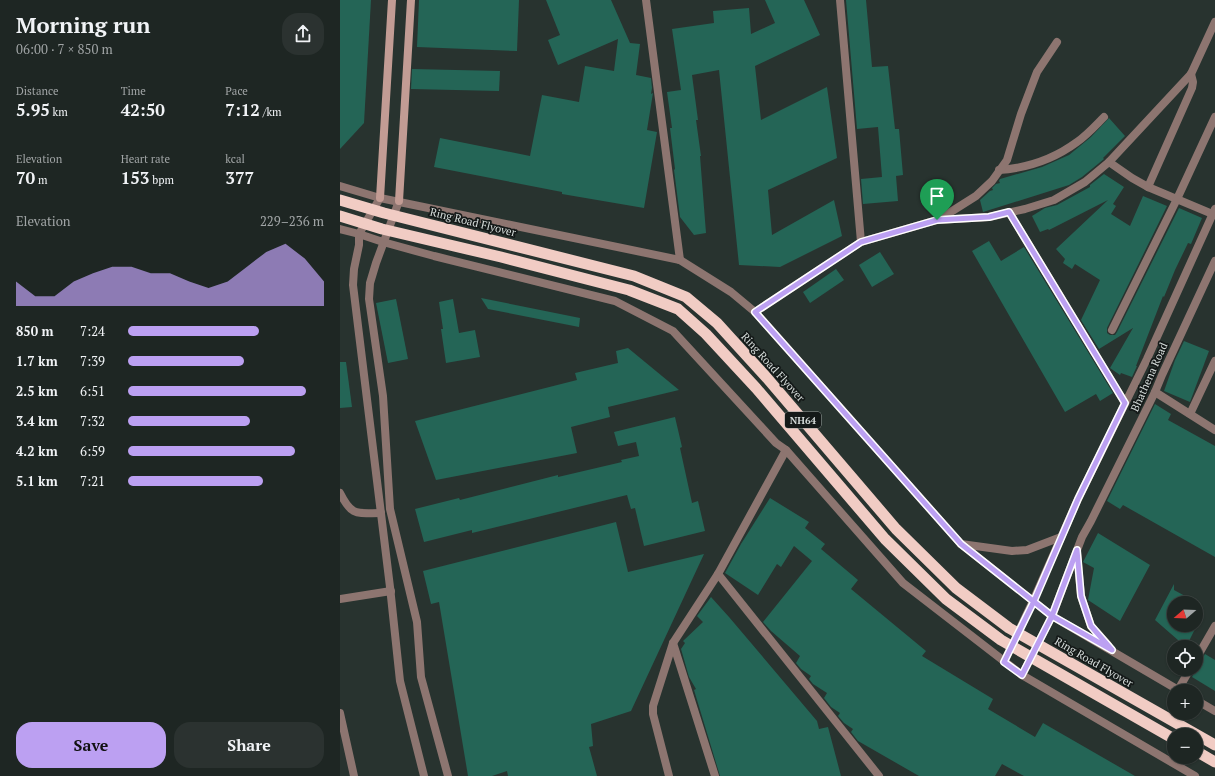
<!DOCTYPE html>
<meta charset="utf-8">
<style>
:root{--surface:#1e2623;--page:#2b3230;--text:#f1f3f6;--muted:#a1a5a6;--line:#3c4341;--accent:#bca0f2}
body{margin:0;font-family:"PT Serif",serif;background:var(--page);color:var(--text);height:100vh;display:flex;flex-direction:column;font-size:15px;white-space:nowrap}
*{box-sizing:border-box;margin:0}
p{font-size:13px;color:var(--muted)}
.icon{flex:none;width:22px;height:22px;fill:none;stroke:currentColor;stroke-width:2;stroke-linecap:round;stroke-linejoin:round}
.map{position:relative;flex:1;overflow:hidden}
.side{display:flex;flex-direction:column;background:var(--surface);width:340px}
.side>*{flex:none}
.needle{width:26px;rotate:251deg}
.buttons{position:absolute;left:827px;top:596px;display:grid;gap:8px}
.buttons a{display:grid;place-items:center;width:36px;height:36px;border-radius:50%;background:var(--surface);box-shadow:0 1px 3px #0004,0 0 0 1px var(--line);font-size:20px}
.pin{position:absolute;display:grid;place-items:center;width:34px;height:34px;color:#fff;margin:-41px -17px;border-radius:50% 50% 50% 0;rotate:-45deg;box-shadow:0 0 4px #0007}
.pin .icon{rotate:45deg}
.round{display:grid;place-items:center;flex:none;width:42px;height:42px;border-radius:16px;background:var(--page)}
.summary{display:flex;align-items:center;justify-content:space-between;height:68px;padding:0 16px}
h1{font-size:22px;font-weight:700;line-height:30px}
.figures{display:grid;grid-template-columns:repeat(3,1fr);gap:6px;height:68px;padding:4px 16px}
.figures div{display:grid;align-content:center}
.figures b{font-size:17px;font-weight:700}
.figures small{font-size:11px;font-weight:400}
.figures p{font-size:11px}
.chart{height:112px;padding:8px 16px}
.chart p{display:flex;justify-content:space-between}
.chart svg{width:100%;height:72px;margin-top:4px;fill:var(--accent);opacity:.7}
.primary-button{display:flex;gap:8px;margin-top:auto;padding:8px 16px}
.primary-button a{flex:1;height:46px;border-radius:16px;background:var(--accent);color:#111;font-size:16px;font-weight:700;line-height:46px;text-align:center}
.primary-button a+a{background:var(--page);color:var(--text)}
ul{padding:0 16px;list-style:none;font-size:13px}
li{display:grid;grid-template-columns:64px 48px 1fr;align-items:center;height:30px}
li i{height:10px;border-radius:5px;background:var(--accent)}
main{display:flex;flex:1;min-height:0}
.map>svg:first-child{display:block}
.building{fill:#246556}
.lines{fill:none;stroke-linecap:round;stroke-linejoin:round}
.minor{stroke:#8d7570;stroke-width:8}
.tertiary{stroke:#8d7570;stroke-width:8}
.secondary{stroke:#c29c94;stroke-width:8}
.trunk{stroke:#f1ccc4;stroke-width:11}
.trunk-bridge{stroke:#f1ccc4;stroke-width:11}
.route-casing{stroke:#fff;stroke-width:8}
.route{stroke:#bca0f2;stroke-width:5}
.labels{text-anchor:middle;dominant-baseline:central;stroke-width:3.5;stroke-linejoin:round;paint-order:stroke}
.shield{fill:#141918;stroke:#9aa19f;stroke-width:1}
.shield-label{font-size:10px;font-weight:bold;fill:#d4dbd9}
.street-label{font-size:11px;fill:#d4dbd9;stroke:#141918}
</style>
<main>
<section class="side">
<div class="summary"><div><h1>Morning run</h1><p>06:00 · 7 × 850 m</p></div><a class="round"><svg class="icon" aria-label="share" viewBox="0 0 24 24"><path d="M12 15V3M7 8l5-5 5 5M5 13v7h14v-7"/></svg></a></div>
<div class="figures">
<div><p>Distance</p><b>5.95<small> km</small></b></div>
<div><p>Time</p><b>42:50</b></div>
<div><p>Pace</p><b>7:12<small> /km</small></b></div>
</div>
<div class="figures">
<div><p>Elevation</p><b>70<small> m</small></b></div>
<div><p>Heart rate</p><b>153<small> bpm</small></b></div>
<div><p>kcal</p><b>377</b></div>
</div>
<div class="chart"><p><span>Elevation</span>229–236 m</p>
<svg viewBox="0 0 160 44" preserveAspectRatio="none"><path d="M0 44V29L10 38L20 38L30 29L40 24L50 20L60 20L70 24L80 24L90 29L100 33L110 29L120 20L130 11L140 6L150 15L160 29V44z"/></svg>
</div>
<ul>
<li><b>850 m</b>7:24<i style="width:67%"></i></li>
<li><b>1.7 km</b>7:39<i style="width:59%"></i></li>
<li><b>2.5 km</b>6:51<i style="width:91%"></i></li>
<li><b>3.4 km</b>7:32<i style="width:62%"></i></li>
<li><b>4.2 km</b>6:59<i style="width:85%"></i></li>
<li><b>5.1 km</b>7:21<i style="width:69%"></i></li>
</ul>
<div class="primary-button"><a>Save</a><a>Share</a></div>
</section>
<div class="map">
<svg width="875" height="776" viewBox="0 0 875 776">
<rect width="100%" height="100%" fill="#28332f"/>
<g class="building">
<polygon points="0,0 31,0 24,123 0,149"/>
<polygon points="79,0 179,0 177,51 77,47"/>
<polygon points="206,0 271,0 290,43 300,44 296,75 311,78 312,88 311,94 313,93 307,130 317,132 304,208 222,194 222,192 94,167 100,138 190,156 202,95 239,102 245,66 274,71 278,39 218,65 208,40 220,35"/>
<polygon points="425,0 464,0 480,35 415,66 421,120 487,87 497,158 428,190 432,235 494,200 502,236 440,267 399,265 379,70 352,75 358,120 356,120 361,156 360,156 366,233 354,235 340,217 334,170 335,169 330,128 332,128 327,92 341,90 332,29 374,23 373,11 409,8 411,34 435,23"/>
<polygon points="506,0 526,0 532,67 548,66 555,129 559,129 563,175 556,176 558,201 523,204 521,179 542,177 538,127 517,129"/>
<polygon points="72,69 160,71 159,91 71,89"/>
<polygon points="769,118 785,136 763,158 764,159 742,177 729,185 643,212 640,200 650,191 653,190 652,188 656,184 660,183 659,181 660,179 702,167 729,155 751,137"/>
<polygon points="764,174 784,187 773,204 776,206 771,214 790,226 803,196 827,206 767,328 767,333 770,335 775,335 777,332 839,208 862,218 851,244 848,243 835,270 824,297 823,296 796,366 797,366 792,377 781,373 780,375 770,368 793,328 759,349 741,320 760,280 735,264 732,269 723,263 725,259 716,249 768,200 709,230 708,229 700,232 692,216 705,208 717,205 750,187 750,185"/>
<polygon points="649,241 661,261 684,247 773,393 760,401 756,394 725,412 632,251"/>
<polygon points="540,252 554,274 532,287 519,265"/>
<polygon points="496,269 504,280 470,303 463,292"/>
<polygon points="141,298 240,318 239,327 148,309"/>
<polygon points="56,299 68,359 48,363 36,303"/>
<polygon points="113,299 119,333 135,330 140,357 106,363 101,329 103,329 99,302"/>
<polygon points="844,341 869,351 850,402 824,391 835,360"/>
<polygon points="288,348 339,390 268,407 270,417 231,427 237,453 96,480 75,421 237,380 235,373 278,363 276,351"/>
<polygon points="0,362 6,362 12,407 0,408"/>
<polygon points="815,404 831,414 828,420 875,446 875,557 783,505 780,509 767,501"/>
<polygon points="335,417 342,447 340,448 352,503 358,501 365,531 304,546 295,508 291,509 287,495 132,533 132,530 84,542 75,509 119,498 120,500 218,475 218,477 282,462 281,460 299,456 296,442 278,446 274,432"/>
<polygon points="430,498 469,522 465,528 485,544 481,549 518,580 511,589 586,651 582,656 653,699 648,709 695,737 703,723 795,776 684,776 662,764 655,776 579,776 518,741 511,732 513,729 504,723 498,716 500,713 491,707 484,698 487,693 473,684 469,679 471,676 461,669 456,663 460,656 431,631 423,622 472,561 454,546 441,567 437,564 418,595 385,573 401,544"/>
<polygon points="276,522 288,572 364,554 291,711 251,724 253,746 249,747 257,776 168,776 167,771 152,776 128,776 99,602 91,604 83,571"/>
<polygon points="758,533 810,565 780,621 748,600 754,568 743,562"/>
<polygon points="834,584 834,590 858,603 834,603 834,625 857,625 846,647 815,620"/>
<polygon points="371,597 389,617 477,721 479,729 488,727 501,776 380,776 354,690 356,689 349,677 341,649 345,643 343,641 363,622 357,616"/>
<polygon points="865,654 875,660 875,691 852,677"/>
</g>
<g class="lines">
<g class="minor">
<polyline points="306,0 340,260"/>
<polyline points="500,0 521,242"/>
<polyline points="769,162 792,178 808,187 875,215"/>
<path d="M 659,170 C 688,168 714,159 737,142 C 747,135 755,126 764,117"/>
<polyline points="808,187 852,88 853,82 851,74"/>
<polyline points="669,212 785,403"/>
<polyline points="598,220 636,196 652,181 667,160 681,114 697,72 717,42"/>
<polyline points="415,312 521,242 597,220 649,217 685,209 714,200 745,182 769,162 851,74 875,22"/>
<polyline points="772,330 837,199 875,117"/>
<polyline points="815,392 875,430"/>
<polyline points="850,414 875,361"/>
<path d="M 0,493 C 12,517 17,513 41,513"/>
<polyline points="378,574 539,776"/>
<polyline points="0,599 51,591"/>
<polyline points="333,643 375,776"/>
<polyline points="856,659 875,626"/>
<polyline points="838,690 850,669"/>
<polyline points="0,713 14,776"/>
<polyline points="329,776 313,714 313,706 333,643 378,574 446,450"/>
</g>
<g class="tertiary">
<polyline points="0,186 40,198 340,260 391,292 415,312 621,544 712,616 840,691"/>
<polyline points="40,198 19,234 19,245 14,269 13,285 50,587 60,681 84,776"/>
<polyline points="59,201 36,263 30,283 29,299 43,396 50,509 77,622 81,677 108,776"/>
<polyline points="0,229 19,234 43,242 94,256 275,301 333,331 436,443 446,450 563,583 682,675 855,776"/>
<polyline points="621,544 672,551 687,550 721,537"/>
<polyline points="737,553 741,596 751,626 768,645"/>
<polyline points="664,662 693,601 738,499 807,359 875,209"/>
<polyline points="682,675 712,616 742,537 751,521 815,392 822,375 875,261"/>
<polyline points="856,700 875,711"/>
</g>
<g class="secondary">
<polyline points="40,198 52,0"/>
<polyline points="59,201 71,0"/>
</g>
<polyline class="trunk" points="856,751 875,762"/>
<g class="trunk-bridge">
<polyline points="0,200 44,213 294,276 346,297 377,323 427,378 556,529 616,588 669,628 875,745"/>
<polyline points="0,216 42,229 161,257 289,290 338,309 366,334 416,388 545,539 606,599 661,640 834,739"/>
</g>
</g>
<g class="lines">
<g class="route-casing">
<polyline id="route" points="597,220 649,217 669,212 785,403 738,499 694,601 664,662 682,675 712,616 772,650 751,626 741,596 737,550 712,616 621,544 415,312 521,242 597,220"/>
</g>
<use href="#route" class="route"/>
</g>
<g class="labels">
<rect class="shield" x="445" y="412" width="36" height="16" rx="3"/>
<g class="shield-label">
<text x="463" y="420">NH64</text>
</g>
<g class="street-label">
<text transform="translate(133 222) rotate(14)">Ring Road Flyover</text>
<text transform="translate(433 367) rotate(48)">Ring Road Flyover</text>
<text transform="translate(809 377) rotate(-66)">Bhathena Road</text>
<text transform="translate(754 662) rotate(30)">Ring Road Flyover</text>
</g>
</g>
</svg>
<div class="buttons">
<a><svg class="needle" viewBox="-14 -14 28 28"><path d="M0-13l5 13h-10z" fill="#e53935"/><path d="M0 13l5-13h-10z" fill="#a1a5a6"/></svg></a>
<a><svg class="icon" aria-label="locate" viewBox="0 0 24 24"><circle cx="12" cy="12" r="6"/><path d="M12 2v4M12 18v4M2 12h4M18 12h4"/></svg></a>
<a>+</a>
<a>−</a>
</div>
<div class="pin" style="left:597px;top:220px;background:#1e9e55"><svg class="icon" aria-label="arrive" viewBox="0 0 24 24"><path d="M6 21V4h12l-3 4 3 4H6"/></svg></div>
</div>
</main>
